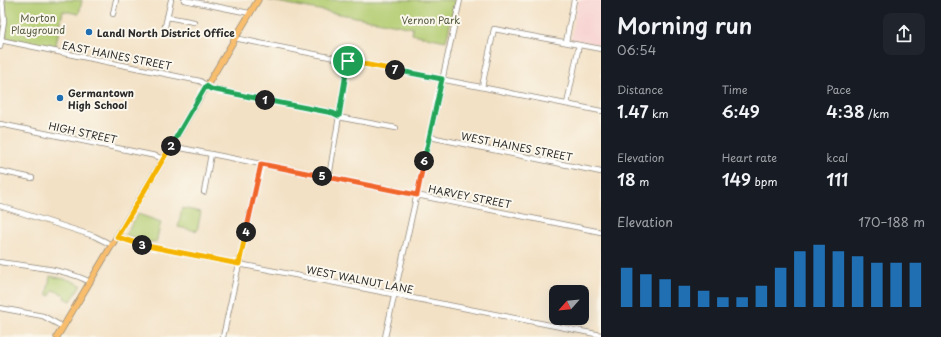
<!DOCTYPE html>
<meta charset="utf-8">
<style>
:root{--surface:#171b24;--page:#20242c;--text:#f1f3f6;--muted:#9ea1a6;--accent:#1f6fb2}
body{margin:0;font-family:"Playpen Sans",sans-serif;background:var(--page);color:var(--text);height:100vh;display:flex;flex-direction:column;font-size:15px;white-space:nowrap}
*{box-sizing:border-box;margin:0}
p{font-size:13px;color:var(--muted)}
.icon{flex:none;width:22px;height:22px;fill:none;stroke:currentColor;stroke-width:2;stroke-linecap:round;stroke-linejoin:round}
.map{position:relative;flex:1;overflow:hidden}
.side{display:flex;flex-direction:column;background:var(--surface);width:340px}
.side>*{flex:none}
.needle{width:26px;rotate:243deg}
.controls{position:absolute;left:549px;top:285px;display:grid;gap:8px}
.controls a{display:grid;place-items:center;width:40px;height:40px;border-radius:8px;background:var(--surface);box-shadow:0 4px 16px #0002;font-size:20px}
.pin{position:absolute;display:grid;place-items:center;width:34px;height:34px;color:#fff;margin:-17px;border:2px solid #fff;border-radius:50%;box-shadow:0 1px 4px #0007}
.km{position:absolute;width:20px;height:20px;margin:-10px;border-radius:50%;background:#222;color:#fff;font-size:11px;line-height:20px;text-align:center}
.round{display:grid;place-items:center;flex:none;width:42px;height:42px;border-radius:8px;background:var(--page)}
.headline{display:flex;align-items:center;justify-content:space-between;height:68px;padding:0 16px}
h1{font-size:22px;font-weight:600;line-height:30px}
.metrics{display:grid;grid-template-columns:repeat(3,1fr);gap:6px;height:68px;padding:4px 16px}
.metrics div{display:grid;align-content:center}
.metrics b{font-size:17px;font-weight:600}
.metrics small{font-size:11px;font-weight:400}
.metrics p{font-size:11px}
.chart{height:112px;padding:8px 16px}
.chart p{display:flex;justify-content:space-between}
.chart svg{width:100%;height:72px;margin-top:4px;stroke:var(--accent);stroke-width:6}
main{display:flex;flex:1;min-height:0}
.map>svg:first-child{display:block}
.built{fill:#f7d0cf}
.green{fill:#b3cc71;stroke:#6f7c4e}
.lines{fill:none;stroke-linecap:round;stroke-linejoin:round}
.minor-casing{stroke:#8f8678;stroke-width:6}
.major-casing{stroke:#8f8678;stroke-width:7}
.minor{stroke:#fff;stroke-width:4.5}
.major{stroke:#f9be6d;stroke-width:5.5}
.split-1-casing{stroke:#fff;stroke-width:8}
.split-2-casing{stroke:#fff;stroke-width:8}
.split-3-casing{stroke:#fff;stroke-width:8}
.split-4-casing{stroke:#fff;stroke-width:8}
.split-5-casing{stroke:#fff;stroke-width:8}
.split-6-casing{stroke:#fff;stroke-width:8}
.split-7-casing{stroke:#fff;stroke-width:8}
.split-8-casing{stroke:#fff;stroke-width:8}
.split-1{stroke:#22a559;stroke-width:5}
.split-2{stroke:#22a559;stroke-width:5}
.split-3{stroke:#f5b400;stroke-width:5}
.split-4{stroke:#f5b400;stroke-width:5}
.split-5{stroke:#f0652b;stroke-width:5}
.split-6{stroke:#f0652b;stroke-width:5}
.split-7{stroke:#22a559;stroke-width:5}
.split-8{stroke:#f5b400;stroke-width:5}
.poi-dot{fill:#1f6fb2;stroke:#fbf7ec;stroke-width:1.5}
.labels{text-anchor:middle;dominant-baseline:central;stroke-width:4;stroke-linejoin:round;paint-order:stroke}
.park-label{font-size:10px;fill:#545b40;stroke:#fbf7ec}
.poi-label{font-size:10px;font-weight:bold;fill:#2b2b2b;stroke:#fbf7ec;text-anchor:start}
.street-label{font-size:10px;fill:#2b2b2b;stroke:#fbf7ec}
</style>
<main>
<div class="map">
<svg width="601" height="337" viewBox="0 0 601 337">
<rect width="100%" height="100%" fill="#fbf7ec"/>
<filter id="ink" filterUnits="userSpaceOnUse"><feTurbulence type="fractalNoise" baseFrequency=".025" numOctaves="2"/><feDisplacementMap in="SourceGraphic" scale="8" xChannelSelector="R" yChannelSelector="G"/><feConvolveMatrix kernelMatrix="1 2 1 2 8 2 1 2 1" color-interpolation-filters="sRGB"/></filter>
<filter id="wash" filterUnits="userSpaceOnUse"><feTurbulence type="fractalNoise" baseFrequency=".012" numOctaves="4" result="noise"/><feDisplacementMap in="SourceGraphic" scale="16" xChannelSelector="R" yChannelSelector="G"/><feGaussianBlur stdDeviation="0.9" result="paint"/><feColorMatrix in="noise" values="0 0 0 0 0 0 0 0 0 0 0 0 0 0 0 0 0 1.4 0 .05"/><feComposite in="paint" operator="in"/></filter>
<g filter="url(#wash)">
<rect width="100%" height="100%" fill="#f3e1c5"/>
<polygon class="built" points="578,0 601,0 601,45 571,39"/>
<g class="green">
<polygon points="5,0 82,0 79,14 63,11 55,49 6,38 7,18"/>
<polygon points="267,0 456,0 446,41 412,34 413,28"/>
<polygon points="182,208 201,212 197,231 178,227"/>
<polygon points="138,214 161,222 156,243 125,235"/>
<polygon points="50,276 70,280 81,285 71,301 64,298 65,295 53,290 50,296 47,294"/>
</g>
</g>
<g filter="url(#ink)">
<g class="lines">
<g class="minor-casing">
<g id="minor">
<polyline points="184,0 249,13"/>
<polyline points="113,14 116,0"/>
<polyline points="167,17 194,22"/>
<polyline points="164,31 171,0"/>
<polyline points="234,38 601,111"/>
<polyline points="0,40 200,81 211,89 333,113 343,118 396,128"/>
<polyline points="566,42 574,0"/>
<polyline points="0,47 4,21 2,0"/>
<polyline points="482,87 494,29 601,49"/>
<polyline points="567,104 579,45"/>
<polyline points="0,124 156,156 163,159"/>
<polyline points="430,137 601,172"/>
<polyline points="171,146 601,232"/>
<polyline points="0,171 32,178"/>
<polyline points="329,177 348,61"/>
<polyline points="204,192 211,154"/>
<polyline points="0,206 94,236 112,245"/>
<polyline points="117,237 147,246 601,335"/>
<path d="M 0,262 C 29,267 64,268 90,282"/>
<polyline points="0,308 43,316 63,327"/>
<polyline points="223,337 261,164"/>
<polyline points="385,337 460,0"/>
</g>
</g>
<g class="major-casing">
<polyline id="major" points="57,337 258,0"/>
</g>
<use href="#minor" class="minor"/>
<use href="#major" class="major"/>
</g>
</g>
<g class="lines" filter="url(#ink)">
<g class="split-1-casing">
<polyline id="split-1" points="265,100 333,113 339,116 348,61"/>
</g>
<g class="split-2-casing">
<polyline id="split-2" points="171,146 206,86 211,89 265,100"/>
</g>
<g class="split-3-casing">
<polyline id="split-3" points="142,245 117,237 171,146"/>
</g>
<g class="split-4-casing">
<polyline id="split-4" points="142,245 239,264 246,232"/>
</g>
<g class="split-5-casing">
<polyline id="split-5" points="246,232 261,164 322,176"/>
</g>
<g class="split-6-casing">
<polyline id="split-6" points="322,176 417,195 424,161"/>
</g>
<g class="split-7-casing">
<polyline id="split-7" points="395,70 442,79 424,161"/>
</g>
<g class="split-8-casing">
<polyline id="split-8" points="348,61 395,70"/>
</g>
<use href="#split-1" class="split-1"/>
<use href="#split-2" class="split-2"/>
<use href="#split-3" class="split-3"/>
<use href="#split-4" class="split-4"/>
<use href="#split-5" class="split-5"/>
<use href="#split-6" class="split-6"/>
<use href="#split-7" class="split-7"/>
<use href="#split-8" class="split-8"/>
</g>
<g class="poi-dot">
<circle cx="89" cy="32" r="4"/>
<circle cx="60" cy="98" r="4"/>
</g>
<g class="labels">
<g class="park-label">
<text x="38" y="17">Morton<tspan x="38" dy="12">Playground</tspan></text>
<text x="431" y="19">Vernon Park</text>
</g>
<g class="poi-label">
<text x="97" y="32">LandI North District Office</text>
<text x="68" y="92">Germantown<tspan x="68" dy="12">High School</tspan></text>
</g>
<g class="street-label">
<text transform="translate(117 55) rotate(11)">EAST HAINES STREET</text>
<text transform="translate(83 132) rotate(12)">HIGH STREET</text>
<text transform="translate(517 146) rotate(11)">WEST HAINES STREET</text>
<text transform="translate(470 196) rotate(11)">HARVEY STREET</text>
<text transform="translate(360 279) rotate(11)">WEST WALNUT LANE</text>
</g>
</g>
</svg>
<div class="controls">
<a><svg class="needle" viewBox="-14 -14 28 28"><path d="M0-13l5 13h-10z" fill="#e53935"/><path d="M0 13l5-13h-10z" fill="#9ea1a6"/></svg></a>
</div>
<div class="pin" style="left:348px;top:61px;background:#1e9e55"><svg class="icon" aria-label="arrive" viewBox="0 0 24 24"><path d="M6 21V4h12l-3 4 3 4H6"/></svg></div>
<b class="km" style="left:265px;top:100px">1</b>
<b class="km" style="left:171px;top:146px">2</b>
<b class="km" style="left:142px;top:245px">3</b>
<b class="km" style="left:246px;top:232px">4</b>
<b class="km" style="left:322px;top:176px">5</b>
<b class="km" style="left:424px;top:161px">6</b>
<b class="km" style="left:395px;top:70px">7</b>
</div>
<section class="side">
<div class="headline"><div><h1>Morning run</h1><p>06:54</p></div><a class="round"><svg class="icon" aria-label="share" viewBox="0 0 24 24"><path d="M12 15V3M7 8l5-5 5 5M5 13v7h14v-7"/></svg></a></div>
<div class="metrics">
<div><p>Distance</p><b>1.47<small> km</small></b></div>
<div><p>Time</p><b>6:49</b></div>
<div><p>Pace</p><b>4:38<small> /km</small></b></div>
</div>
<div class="metrics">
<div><p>Elevation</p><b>18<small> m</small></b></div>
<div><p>Heart rate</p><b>149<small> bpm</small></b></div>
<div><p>kcal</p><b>111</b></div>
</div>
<div class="chart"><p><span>Elevation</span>170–188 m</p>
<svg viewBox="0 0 160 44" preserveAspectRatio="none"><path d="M5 44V20M15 44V24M25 44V27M35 44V31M45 44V34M55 44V38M65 44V38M75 44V31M85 44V20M95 44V10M105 44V6M115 44V10M125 44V13M135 44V17M145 44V17M155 44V17"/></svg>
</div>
</section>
</main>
